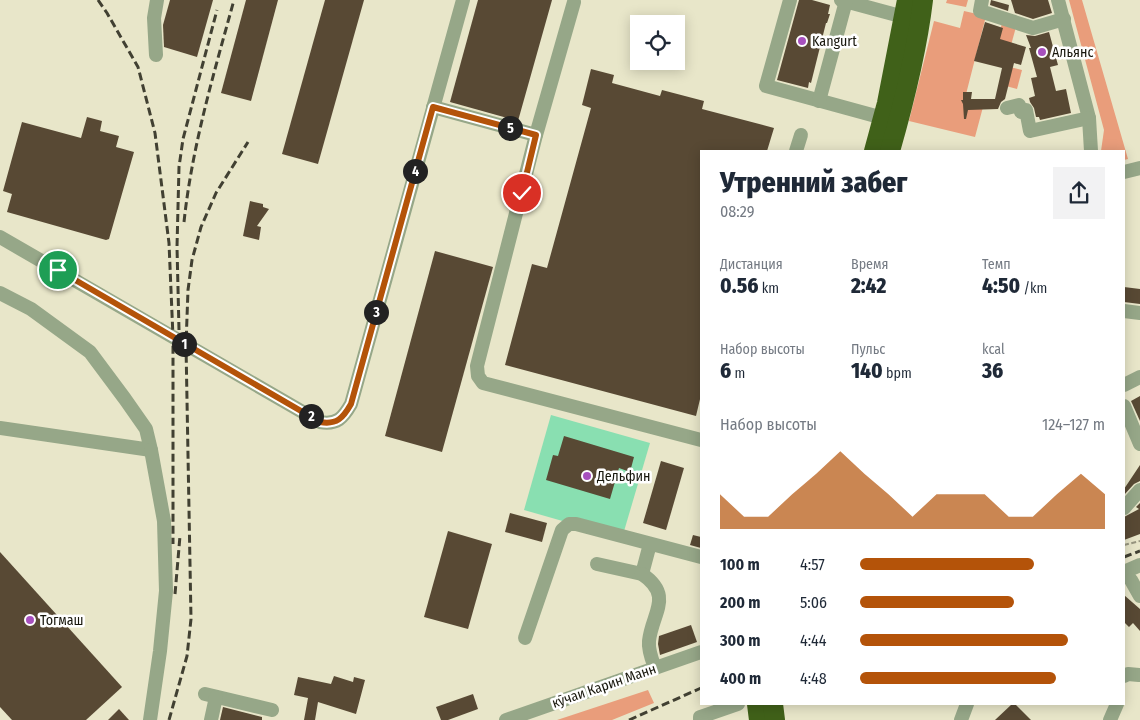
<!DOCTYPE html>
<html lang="ru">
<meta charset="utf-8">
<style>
:root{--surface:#fff;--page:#f2f2f3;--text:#1f2937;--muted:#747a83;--accent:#b45309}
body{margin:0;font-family:"Fira Sans Condensed",sans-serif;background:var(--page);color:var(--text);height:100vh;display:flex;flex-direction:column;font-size:19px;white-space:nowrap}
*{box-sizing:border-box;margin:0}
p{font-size:16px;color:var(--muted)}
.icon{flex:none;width:28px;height:28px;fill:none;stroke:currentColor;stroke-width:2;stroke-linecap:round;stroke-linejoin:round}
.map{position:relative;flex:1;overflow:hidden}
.panel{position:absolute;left:700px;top:150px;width:425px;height:555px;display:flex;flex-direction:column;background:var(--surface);border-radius:0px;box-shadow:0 2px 12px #0003}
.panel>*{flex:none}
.controls{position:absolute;left:630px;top:15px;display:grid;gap:10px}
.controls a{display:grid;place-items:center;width:55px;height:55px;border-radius:0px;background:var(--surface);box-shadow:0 2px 12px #0003;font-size:25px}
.pin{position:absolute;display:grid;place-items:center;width:42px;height:42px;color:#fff;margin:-21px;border:2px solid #fff;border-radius:50%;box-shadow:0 1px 5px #0007}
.km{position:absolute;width:25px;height:25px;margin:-12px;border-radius:50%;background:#222;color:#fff;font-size:14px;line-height:25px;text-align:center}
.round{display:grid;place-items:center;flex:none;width:52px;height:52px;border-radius:0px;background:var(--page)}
.summary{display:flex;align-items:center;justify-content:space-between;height:85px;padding:0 20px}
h1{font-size:28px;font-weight:800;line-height:38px}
.stats{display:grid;grid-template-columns:repeat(3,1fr);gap:8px;height:85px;padding:5px 20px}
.stats div{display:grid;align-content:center}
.stats b{font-size:21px;font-weight:800}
.stats small{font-size:14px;font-weight:400}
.stats p{font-size:14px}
.chart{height:140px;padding:10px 20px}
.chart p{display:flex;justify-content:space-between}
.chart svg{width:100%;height:90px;margin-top:5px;fill:var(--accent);opacity:.7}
ul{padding:0 20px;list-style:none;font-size:16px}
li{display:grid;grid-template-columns:80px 60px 1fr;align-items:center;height:38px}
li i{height:12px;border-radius:6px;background:var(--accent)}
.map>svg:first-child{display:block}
.green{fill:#e99d7b}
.water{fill:#89dfb1}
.building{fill:#584934}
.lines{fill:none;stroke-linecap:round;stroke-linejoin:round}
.path{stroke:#989680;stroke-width:2;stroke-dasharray:5 2.5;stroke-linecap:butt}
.minor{stroke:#96a788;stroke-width:14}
.highway{stroke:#406119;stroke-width:20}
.rail{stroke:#414032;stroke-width:3;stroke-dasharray:8 4;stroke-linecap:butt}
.route-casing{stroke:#fff;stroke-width:10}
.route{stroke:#b45309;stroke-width:6}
.poi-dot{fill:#a750be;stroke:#fff;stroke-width:2}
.labels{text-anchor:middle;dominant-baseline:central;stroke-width:5;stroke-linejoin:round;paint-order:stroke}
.poi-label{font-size:14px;fill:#17160c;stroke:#fff;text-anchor:start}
.street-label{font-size:14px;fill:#17160c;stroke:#fff}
</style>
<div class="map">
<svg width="1140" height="720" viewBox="0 0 1140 720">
<rect width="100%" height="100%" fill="#e8e6c9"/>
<g class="green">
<polygon points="947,0 968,0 966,7 946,3"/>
<polygon points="1069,0 1082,0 1128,159 1124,160 1124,151 1101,151 1104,130"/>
<polygon points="964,11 986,16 964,102 983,107 975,137 909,121 934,21 960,28"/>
<polygon points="1002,23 1016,27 1008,56 995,52"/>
<polygon points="1010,67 1022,70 1017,89 1006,86"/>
<polygon points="648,690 654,703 612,720 557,720"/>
</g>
<polygon class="water" points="551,415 650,443 622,538 524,510"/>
<g class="building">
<polygon points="170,0 213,0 197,57 164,47 163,25"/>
<polygon points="246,0 278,0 251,101 221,93"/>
<polygon points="325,0 364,0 318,164 282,154"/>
<polygon points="478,0 552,0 518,121 450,102"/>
<polygon points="799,0 812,0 830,5 828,14 830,14 827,23 826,23 811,83 809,82 808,88 777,80"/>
<polygon points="991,0 1009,5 1008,11 990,5"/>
<polygon points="1011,0 1048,0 1052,13 1033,19 1015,13"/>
<polygon points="985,22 1003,28 1000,39 1026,47 1021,65 1014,63 1005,99 1001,102 998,109 968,110 966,119 964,119 963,104 961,100 963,100 963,92 972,92 971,99 995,99 1002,68 974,61"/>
<polygon points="1049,32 1058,65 1050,67 1056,91 1066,89 1071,113 1040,120 1039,117 1036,117 1034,108 1030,102 1029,98 1035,96 1031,78 1037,77 1029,48 1031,48 1026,35 1035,36"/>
<polygon points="591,69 614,75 612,83 660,96 662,90 704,101 702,109 774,128 767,151 701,151 701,395 696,416 505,365 532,264 547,268 591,108 582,105"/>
<polygon points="87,117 102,121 100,131 119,136 116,147 134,152 109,239 106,240 7,212 12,194 3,191 22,122 81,138"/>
<polygon points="250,201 263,204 263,207 269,209 257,226 261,227 259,240 243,236"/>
<polygon points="435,251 493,267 442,452 385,436"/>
<polygon points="1124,287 1140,289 1140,304 1124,302"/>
<polygon points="1140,396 1140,421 1131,401"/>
<polygon points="564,436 634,457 630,472 619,468 610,499 546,480 553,455 558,456"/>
<polygon points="661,461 684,468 666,530 643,523"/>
<polygon points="1140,465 1140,481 1134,484 1124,495 1124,489"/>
<polygon points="1140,503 1140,534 1124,540 1124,517 1139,509 1136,507"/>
<polygon points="510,513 547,523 542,542 505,532"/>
<polygon points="448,531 492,544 468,629 424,617"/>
<polygon points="693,535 701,537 701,548 690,545"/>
<polygon points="0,552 122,687 86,720 12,720 0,707"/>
<polygon points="1124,595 1140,609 1140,631 1133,623 1129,627 1124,622"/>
<polygon points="691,625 697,642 660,655 658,644 659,636"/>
<polygon points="334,676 353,682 354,677 365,680 356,714 318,702 315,720 304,720 308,698 294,695 298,677 331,684"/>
<polygon points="473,694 478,709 448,720 441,720 436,707"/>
<polygon points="1012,704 1015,704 1031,720 995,720"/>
<polygon points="223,707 262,717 262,720 220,720"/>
<polygon points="119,709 129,720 108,720"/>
</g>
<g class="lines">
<polyline class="path" points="1124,545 1140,541"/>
<g class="minor">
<polyline points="790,0 766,86 883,118"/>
<polyline points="841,0 904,17"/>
<polyline points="982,0 980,11 1033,28 1064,19"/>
<polyline points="1058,0 1089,118 1091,151"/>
<polyline points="574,2 536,135 477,366 478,376 483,383 701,440"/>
<polyline points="156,55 154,18 157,0"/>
<polyline points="819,101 846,1"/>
<polyline points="433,107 536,135"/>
<polyline points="1007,108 1019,105 1021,112 1026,110 1030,131 1089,118"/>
<polyline points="796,151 801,135"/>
<polyline points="1124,172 1140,168"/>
<path d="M 0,237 L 320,422 C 337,425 343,418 351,404 L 463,0"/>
<polyline points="0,293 31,309 90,352 125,399 146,429 151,450 0,428"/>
<polyline points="1124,311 1140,313"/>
<polyline points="1124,385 1140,377"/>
<polyline points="1124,406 1140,444"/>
<polyline points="1124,508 1140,490"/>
<polyline points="597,564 642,574 650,544"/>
<polyline points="1124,572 1140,565"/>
<path d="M 642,574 C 674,596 652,613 649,641 C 648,650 652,660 655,668"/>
<polyline points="1131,580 1140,596"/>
<polyline points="525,638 562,530 569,524 576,524 701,557"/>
<polyline points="1124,676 1128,674 1139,675"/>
<polyline points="205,694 272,710"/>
<polyline points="150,720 160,651 166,591 164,521 151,450"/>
<polyline points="211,720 216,697"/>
<polyline points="506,720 701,652"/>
<polyline points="700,720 700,717 738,704"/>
<polyline points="961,720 967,704"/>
<polyline points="1110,720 1117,704"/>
</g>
<g class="highway">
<polyline points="874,151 887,103 907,0"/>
<path d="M 890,151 C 904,102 917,51 923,0"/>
<polyline points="757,704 759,720"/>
<polyline points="773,704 775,720"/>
</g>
<g class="rail">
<polyline points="98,0 107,13 138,67 155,133 169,243 173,337 173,544"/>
<path d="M 184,222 C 192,146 214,73 234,0"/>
<polyline points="179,330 177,247 179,167 183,139 217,10"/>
<polyline points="1124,557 1140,551"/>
<polyline points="175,594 180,536"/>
<polyline points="169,720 187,656 191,619 186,345 188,290 192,260 201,227 216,193 248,142"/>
<polyline points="629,720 701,688"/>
</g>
</g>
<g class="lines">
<g class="route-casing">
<path id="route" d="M 58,270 L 320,422 C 337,425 343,418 351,404 L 433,107 L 536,135 L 522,193"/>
</g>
<use href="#route" class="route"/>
</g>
<g class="poi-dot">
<circle cx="802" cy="41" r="5"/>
<circle cx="1042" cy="52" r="5"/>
<circle cx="587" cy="476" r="5"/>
<circle cx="30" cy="620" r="5"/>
</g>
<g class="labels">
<g class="poi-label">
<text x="812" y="41">Kangurt</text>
<text x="1052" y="52">Альянс</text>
<text x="597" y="476">Дельфин</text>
<text x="40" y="620">Тогмаш</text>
</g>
<g class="street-label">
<text transform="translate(604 686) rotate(-19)">кӯчаи Карин Манн</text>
</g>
</g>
</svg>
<div class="controls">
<a><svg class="icon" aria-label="locate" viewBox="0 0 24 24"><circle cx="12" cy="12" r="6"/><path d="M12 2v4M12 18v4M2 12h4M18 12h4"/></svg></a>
</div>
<div class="pin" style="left:58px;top:270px;background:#1e9e55"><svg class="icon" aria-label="arrive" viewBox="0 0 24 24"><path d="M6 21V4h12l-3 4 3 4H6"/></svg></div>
<div class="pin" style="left:522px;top:193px;background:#d93025"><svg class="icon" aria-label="check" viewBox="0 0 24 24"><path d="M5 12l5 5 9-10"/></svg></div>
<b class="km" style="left:184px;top:344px">1</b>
<b class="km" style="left:311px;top:416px">2</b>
<b class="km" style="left:376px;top:312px">3</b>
<b class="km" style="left:415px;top:171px">4</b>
<b class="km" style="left:510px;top:128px">5</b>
<section class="panel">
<div class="summary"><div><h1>Утренний забег</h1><p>08:29</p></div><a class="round"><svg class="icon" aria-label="share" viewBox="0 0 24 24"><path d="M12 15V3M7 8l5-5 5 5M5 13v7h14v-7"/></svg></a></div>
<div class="stats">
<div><p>Дистанция</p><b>0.56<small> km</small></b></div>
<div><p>Время</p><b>2:42</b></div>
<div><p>Темп</p><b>4:50<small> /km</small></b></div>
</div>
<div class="stats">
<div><p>Набор высоты</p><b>6<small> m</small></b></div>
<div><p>Пульс</p><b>140<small> bpm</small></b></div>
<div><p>kcal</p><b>36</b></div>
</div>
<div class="chart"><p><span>Набор высоты</span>124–127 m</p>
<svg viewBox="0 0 160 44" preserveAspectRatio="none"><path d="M0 44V27L10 38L20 38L30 27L40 17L50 6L60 17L70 27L80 38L90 27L100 27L110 27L120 38L130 38L140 27L150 17L160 27V44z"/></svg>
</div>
<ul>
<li><b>100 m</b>4:57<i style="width:71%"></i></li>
<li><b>200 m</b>5:06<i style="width:63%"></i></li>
<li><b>300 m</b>4:44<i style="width:85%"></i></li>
<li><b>400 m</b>4:48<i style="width:80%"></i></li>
</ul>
</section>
</div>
